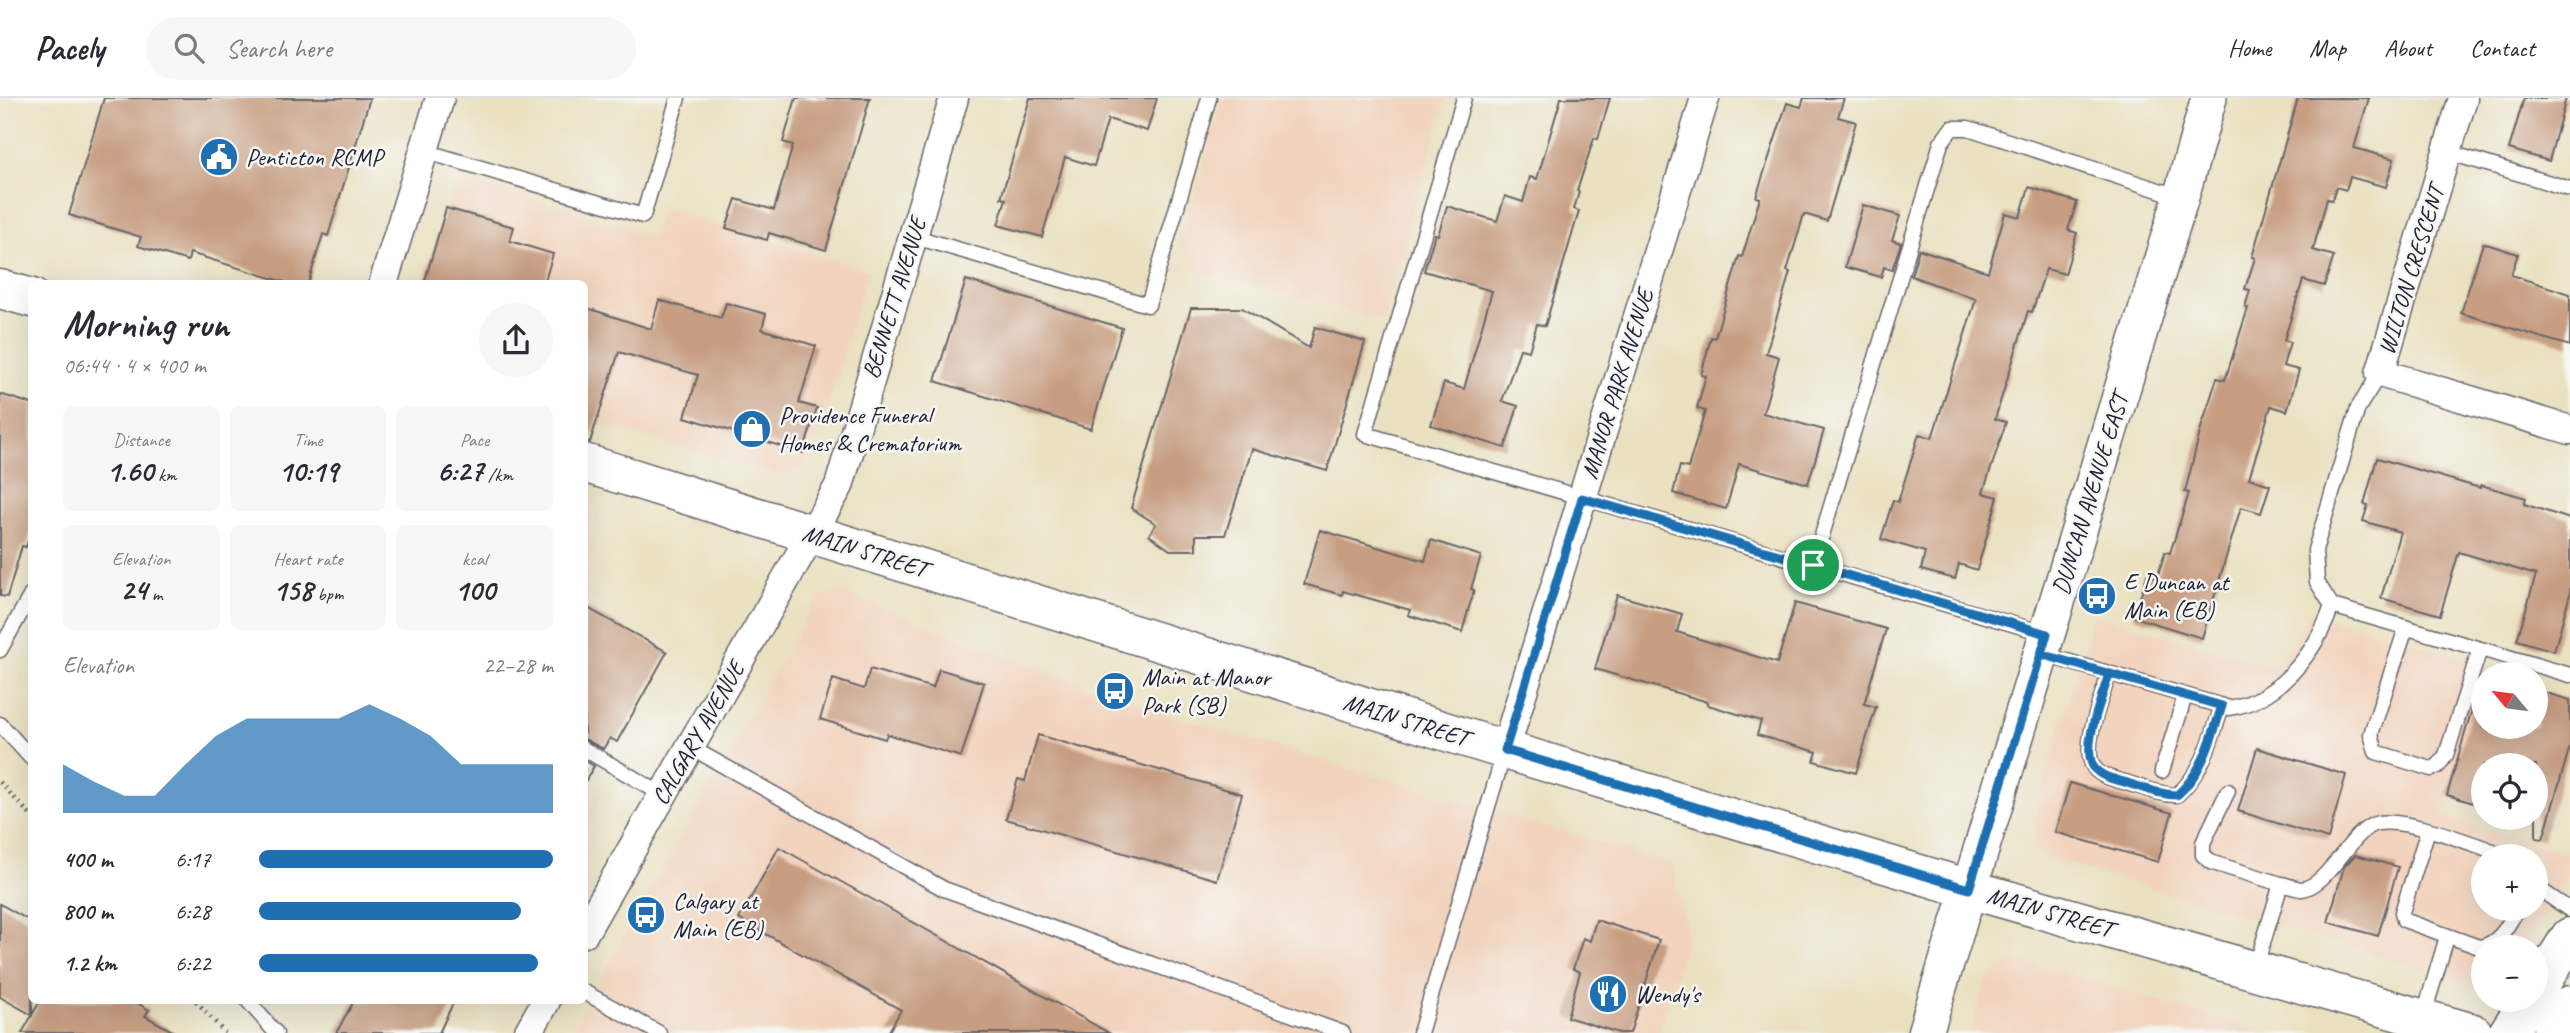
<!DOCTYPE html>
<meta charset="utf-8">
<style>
:root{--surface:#fff;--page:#f7f7f7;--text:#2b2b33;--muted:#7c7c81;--line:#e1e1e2;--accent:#1f6fb2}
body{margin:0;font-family:Caveat,sans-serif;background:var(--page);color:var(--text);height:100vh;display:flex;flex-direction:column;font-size:26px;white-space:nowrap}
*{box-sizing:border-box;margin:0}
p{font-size:23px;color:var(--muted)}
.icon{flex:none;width:38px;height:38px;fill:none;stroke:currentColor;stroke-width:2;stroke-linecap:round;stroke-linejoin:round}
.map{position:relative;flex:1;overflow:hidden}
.panel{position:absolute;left:28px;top:182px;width:560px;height:724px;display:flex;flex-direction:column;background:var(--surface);border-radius:10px;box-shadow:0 7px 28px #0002}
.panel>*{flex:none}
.needle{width:46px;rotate:299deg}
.tools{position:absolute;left:2471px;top:564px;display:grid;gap:14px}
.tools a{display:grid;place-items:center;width:77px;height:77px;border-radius:50%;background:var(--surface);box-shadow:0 7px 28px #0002;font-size:35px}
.pin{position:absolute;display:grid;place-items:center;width:60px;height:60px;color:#fff;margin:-30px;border:4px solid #fff;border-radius:50%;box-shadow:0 2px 7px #0007}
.round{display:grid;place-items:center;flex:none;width:74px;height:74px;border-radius:37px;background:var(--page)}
.summary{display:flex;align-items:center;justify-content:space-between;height:119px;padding:0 35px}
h1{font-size:38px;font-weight:700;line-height:52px}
.stats{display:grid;grid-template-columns:repeat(3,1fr);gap:10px;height:119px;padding:7px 35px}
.stats div{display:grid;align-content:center;border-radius:10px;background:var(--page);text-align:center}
.stats b{font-size:30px;font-weight:700}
.stats small{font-size:19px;font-weight:400}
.stats p{font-size:19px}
.chart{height:196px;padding:14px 35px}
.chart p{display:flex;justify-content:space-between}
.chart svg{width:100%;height:126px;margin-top:7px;fill:var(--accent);opacity:.7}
ul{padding:0 35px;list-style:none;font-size:23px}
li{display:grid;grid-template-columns:112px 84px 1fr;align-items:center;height:52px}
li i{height:18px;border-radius:9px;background:var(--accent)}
header{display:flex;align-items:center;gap:42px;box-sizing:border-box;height:98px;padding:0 35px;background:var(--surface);border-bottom:2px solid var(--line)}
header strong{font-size:33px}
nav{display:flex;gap:38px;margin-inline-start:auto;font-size:24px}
.search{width:490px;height:63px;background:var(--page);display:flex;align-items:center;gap:18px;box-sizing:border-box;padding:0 24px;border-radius:38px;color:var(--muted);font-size:26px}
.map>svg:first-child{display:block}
.built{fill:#f2d4be;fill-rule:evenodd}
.building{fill:#c79e82}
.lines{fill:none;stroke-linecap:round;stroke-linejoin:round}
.service-casing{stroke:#68656a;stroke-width:17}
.minor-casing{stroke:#68656a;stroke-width:31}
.tertiary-casing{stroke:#68656a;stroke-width:38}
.secondary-casing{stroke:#68656a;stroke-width:41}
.path{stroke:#68656a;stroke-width:4.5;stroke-dasharray:2 5;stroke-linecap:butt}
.service{stroke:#fff;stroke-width:14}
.minor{stroke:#fff;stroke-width:28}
.tertiary{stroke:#fff;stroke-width:35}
.secondary{stroke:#fff;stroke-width:38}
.route-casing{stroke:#fff;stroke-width:14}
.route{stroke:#1f6fb2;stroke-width:9}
.labels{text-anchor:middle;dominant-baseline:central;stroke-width:5;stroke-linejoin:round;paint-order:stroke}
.poi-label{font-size:24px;fill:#22223b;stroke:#f6f6f2;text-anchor:start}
.street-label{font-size:24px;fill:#22223b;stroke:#f6f6f2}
</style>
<header>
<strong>Pacely</strong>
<div class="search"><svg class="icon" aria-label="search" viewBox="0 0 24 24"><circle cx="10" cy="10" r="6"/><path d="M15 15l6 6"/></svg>Search here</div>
<nav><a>Home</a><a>Map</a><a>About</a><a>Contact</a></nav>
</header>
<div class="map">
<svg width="2570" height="935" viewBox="0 0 2570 935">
<rect width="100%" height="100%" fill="#f6f6f2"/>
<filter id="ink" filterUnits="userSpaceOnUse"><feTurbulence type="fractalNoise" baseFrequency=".0143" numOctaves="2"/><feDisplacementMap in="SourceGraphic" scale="14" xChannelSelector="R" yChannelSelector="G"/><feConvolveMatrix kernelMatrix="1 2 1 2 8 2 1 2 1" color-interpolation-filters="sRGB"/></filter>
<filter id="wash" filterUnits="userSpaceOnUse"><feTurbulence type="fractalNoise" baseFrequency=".00686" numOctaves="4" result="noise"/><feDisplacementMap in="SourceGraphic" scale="28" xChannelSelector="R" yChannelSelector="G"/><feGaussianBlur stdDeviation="1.57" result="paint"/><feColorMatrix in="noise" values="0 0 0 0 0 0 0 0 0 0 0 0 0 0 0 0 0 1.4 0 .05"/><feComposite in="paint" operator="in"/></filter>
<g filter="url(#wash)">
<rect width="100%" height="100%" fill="#eae1c1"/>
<g class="built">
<polygon points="1223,0 1446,0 1382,222 1195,172 1179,148"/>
<polygon points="456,78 653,138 662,110 868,173 815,350 806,367 801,371 788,376 770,375 585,321 584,186 423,186"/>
<polygon points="835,494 847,496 1056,577 1163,615 1672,766 1686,830 1686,844 1659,935 570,935 811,510 821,498"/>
<path d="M 2310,515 L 2489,568 L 2487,576 L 2483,576 L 2483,586 L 2442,719 L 2570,757 L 2570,772 L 2525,849 L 2483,849 L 2483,889 L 2046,759 L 2038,754 L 2034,747 L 2033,739 L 2036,714 L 2093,517 L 2278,570 ZM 2483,758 L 2536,758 L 2536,810 L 2483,810 Z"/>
<polygon points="2013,863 2030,865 2265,935 1971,935 1985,885 1999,870"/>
</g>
<g id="blocks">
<g class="building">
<polygon points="104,0 370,0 328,138 323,136 308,186 291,186 190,155 188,163 138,148 141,139 69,117"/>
<polygon points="796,0 870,0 826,152 769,135 767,142 726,130 736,101 774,112 793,47 783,44"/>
<polygon points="1030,0 1157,0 1147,33 1108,21 1094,68 1065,59 1042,139 998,127 1006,101 1001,100"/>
<polygon points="1561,0 1610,0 1598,41 1594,40 1577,93 1579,94 1574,111 1579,113 1545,228 1537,226 1529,253 1520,251 1502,303 1518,308 1505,350 1431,327 1444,285 1464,291 1492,193 1424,173 1435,136 1438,137 1447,108 1497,123 1505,98 1523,104 1530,79 1537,81"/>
<polygon points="1804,0 1844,0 1838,19 1856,24 1827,123 1804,116 1787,173 1790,174 1766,255 1779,259 1763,315 1824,332 1808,386 1739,366 1726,411 1673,395 1680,368 1688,370 1705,313 1697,310 1706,278 1701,277 1711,239 1715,240 1739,158 1742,159 1760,100 1756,99 1787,5 1801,9"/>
<polygon points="2298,0 2369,0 2354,50 2394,61 2386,89 2350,79 2346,92 2336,89 2332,102 2327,101 2313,152 2334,158 2324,188 2303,182 2284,242 2290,244 2283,268 2299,272 2287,313 2271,308 2249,380 2270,387 2261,415 2241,409 2202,540 2134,519 2147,477 2157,480 2165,454 2170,455 2189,395 2185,394 2201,330 2217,280 2225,282 2248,210 2245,209 2250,192 2245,191 2255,160 2252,159"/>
<polygon points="2524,0 2566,0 2549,63 2509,51"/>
<polygon points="2029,89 2077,104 2068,132 2077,135 2065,176 2046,171 2032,214 2028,213 1995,321 2006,324 1983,395 1998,399 1977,472 1959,466 1955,481 1921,472 1925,454 1881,441 1893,402 1898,404 1919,336 1932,340 1976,201 1911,178 1919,151 1988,174 2005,115 2020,119"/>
<polygon points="1863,107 1900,118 1892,142 1901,145 1892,172 1884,169 1881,179 1845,169"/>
<polygon points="446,110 514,129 510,143 553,156 544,186 424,186"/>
<polygon points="2483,145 2518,156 2511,177 2570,196 2570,248 2461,215"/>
<polygon points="966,182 1122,230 1091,331 935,283"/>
<polygon points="659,202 721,220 726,205 766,216 762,231 816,248 799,305 817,310 803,355 685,319 698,277 619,254 590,344 584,343 584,209 651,231"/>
<polygon points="1191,210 1242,210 1309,250 1315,229 1365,244 1327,373 1252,351 1225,437 1196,437 1196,452 1170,452 1149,437 1156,426 1131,410"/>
<polygon points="0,296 32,306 32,432 26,449 22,448 7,499 0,498"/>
<polygon points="2377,360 2480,390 2481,387 2526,400 2524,406 2570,421 2570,496 2554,553 2517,542 2536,477 2459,454 2440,517 2381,500 2400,434 2363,423 2368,407 2364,406"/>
<polygon points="1320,432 1425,463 1431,442 1481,458 1471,491 1474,492 1462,534 1408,517 1410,512 1343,493 1342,497 1304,486"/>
<polygon points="1617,497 1682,516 1677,534 1777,565 1795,505 1886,531 1864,606 1876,609 1856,675 1814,663 1817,654 1757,637 1761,623 1708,607 1708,604 1595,571"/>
<polygon points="584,508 667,554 617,644 610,640 603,651 584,641"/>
<polygon points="870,571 933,590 939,571 984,585 961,659 887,636 885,641 820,621 833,581 864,591"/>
<polygon points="2536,592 2570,602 2570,648 2543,741 2536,740 2536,667 2483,667 2483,708 2447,697 2476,597 2483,598 2483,628 2536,628"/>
<polygon points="1038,637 1242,696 1217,782 1006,721 1018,681 1025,683"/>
<polygon points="2257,650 2346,677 2328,741 2238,713"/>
<polygon points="584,662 594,668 584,685"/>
<polygon points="2070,685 2172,715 2158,764 2055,734"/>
<polygon points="779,749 943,841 1109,935 888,935 901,912 739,821"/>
<polygon points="2355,757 2398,769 2378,838 2328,824 2344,769"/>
<polygon points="0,806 32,824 32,917 0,899"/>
<polygon points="1596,822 1659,842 1630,935 1619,935 1567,919 1580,874 1573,871 1583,840 1590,843"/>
<polygon points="40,903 134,903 149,912 145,918 176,935 22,935"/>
<polygon points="354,903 454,903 439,935 336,935"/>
</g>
</g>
</g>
<g filter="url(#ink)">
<use href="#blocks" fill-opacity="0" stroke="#68656a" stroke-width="2"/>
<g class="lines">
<g class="service-casing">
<g id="service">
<polyline points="1464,0 1365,336 2047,536"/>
<polyline points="424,53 643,118 678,0"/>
<polyline points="2447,54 2570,91"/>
<polyline points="912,138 1148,207 1209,0"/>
<polyline points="2380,275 2358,310 2315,452 2317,484 2332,508 2570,577"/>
<polyline points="1813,467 1941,45 1952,30 1968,30 2180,99"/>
<polyline points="2406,530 2371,636 2376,654 2431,671 2438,668 2446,657 2480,551"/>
<polyline points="0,552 32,495"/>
<path d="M 2042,556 L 2229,610 C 2279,603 2316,554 2332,508"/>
<path d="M 2109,576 C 2103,597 2079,652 2095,671 C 2102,679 2114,681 2124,684 C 2142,689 2159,697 2177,697 C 2204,673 2211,641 2222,608"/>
<polyline points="0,626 32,661"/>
<polyline points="690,649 944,791 1343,935"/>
<polyline points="584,651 663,697"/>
<polyline points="2162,673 2185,598"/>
<polyline points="2228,693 2203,745 2203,757 2213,765 2281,786 2255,871"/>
<path d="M 2428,732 L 2402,814 L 2404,822 L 2479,849 C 2500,846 2508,827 2518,810"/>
<polyline points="2536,775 2536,778"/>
<path d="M 2281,786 C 2287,787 2296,791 2302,791 C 2329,788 2352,730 2378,725 C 2409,720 2475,747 2507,758"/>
<polyline points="2536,789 2570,812"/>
<polyline points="584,894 659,935"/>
<polyline points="248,903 276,935"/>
<polyline points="2423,919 2447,839"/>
<polyline points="1420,935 1504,655"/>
</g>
</g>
<g class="minor-casing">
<g id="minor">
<polyline points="2463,0 2380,275 2570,332"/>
<polyline points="383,186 440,0"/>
<polyline points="1505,652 1705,0"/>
<polyline points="584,835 839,388 954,0"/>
<polyline points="528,935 546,903"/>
</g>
</g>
<g class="tertiary-casing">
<polyline id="tertiary" points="1925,935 2181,99 2209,0"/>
</g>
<g class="secondary-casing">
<g id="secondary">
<polyline points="0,191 32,200"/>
<polyline points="584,365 1505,652 1969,791 2473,935"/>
<polyline points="2536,893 2570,839"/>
<polyline points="2508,935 2530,901"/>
<polyline points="2552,935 2570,907"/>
</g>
</g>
<g class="path">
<polyline points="0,684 32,719"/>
<polyline points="196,903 225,935"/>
</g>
<use href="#service" class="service"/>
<use href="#minor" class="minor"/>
<use href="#tertiary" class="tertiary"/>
<use href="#secondary" class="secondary"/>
</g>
</g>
<g class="lines" filter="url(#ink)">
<g class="route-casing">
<path id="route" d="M 1813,467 L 1582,400 L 1505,652 L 1969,791 L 2041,556 L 2222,608 C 2211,641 2204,673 2177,697 C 2159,697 2142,689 2124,684 C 2114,681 2102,679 2095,671 C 2079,652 2103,598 2109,576 L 2041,556 L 2047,536 L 1813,467"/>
</g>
<use href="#route" class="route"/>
</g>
<defs>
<g id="civic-disc" transform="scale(2.0125)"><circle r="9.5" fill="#1f6fb2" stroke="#f6f6f2"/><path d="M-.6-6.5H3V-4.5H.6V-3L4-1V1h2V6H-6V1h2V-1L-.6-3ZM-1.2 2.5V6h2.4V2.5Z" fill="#fff"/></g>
<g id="shop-disc" transform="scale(2.0125)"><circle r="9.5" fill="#1f6fb2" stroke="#f6f6f2"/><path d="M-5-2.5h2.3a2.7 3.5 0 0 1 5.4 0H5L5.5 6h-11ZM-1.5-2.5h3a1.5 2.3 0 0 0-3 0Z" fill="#fff"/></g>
<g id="bus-disc" transform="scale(2.0125)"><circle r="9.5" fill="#1f6fb2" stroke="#f6f6f2"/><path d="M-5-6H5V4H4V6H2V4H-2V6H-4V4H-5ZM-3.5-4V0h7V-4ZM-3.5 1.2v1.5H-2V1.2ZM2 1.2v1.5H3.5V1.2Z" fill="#fff"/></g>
<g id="restaurant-disc" transform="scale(2.0125)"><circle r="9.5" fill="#1f6fb2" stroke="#f6f6f2"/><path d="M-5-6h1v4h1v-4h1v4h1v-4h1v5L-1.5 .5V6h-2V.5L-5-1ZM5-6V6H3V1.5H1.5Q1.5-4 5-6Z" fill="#fff"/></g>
</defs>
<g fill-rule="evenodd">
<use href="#civic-disc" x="219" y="59"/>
<use href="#shop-disc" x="752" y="331"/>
<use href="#bus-disc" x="2097" y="498"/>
<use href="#bus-disc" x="1115" y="593"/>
<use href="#bus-disc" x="646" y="817"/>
<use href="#restaurant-disc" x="1608" y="896"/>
</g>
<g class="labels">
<g class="poi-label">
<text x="246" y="59">Penticton RCMP</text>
<text x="779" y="317">Providence Funeral<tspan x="779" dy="28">Homes &amp; Crematorium</tspan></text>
<text x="2124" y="484">E Duncan at<tspan x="2124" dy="28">Main (EB)</tspan></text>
<text x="1142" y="579">Main at Manor<tspan x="1142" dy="28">Park (SB)</tspan></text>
<text x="673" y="803">Calgary at<tspan x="673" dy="28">Main (EB)</tspan></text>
<text x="1635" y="896">Wendy's</text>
</g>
<g class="street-label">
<text transform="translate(2411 172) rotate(-73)">WILTON CRESCENT</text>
<text transform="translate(894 200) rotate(-73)">BENNETT AVENUE</text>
<text transform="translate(1617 286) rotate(-73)">MANOR PARK AVENUE</text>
<text transform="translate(2090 396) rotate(-73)">DUNCAN AVENUE EAST</text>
<text transform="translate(865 453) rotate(17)">MAIN STREET</text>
<text transform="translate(1406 622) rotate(17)">MAIN STREET</text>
<text transform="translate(698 635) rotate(-60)">CALGARY AVENUE</text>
<text transform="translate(2050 814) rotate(16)">MAIN STREET</text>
</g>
</g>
</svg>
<div class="tools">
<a><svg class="needle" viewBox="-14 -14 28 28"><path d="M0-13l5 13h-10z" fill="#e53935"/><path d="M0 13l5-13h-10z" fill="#7c7c81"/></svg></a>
<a><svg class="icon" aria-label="locate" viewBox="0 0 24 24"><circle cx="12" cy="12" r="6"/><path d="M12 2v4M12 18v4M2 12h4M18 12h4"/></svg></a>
<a>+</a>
<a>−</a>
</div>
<div class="pin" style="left:1813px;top:467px;background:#1e9e55"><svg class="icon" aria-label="arrive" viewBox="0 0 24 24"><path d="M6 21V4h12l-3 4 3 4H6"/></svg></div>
<section class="panel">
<div class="summary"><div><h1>Morning run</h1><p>06:44 · 4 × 400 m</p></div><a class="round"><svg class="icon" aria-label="share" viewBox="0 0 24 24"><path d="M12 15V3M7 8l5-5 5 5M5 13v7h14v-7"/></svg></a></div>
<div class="stats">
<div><p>Distance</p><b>1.60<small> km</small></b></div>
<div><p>Time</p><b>10:19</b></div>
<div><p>Pace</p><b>6:27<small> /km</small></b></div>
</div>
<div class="stats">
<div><p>Elevation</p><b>24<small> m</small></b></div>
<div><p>Heart rate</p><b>158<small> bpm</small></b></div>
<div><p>kcal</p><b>100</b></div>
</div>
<div class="chart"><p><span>Elevation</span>22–28 m</p>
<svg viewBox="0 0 160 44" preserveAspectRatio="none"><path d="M0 44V27L10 33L20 38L30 38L40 27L50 17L60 11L70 11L80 11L90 11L100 6L110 11L120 17L130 27L140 27L150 27L160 27V44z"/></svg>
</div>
<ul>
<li><b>400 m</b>6:17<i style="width:100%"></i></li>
<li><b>800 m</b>6:28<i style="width:89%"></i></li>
<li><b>1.2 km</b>6:22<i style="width:95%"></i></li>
</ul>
</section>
</div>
